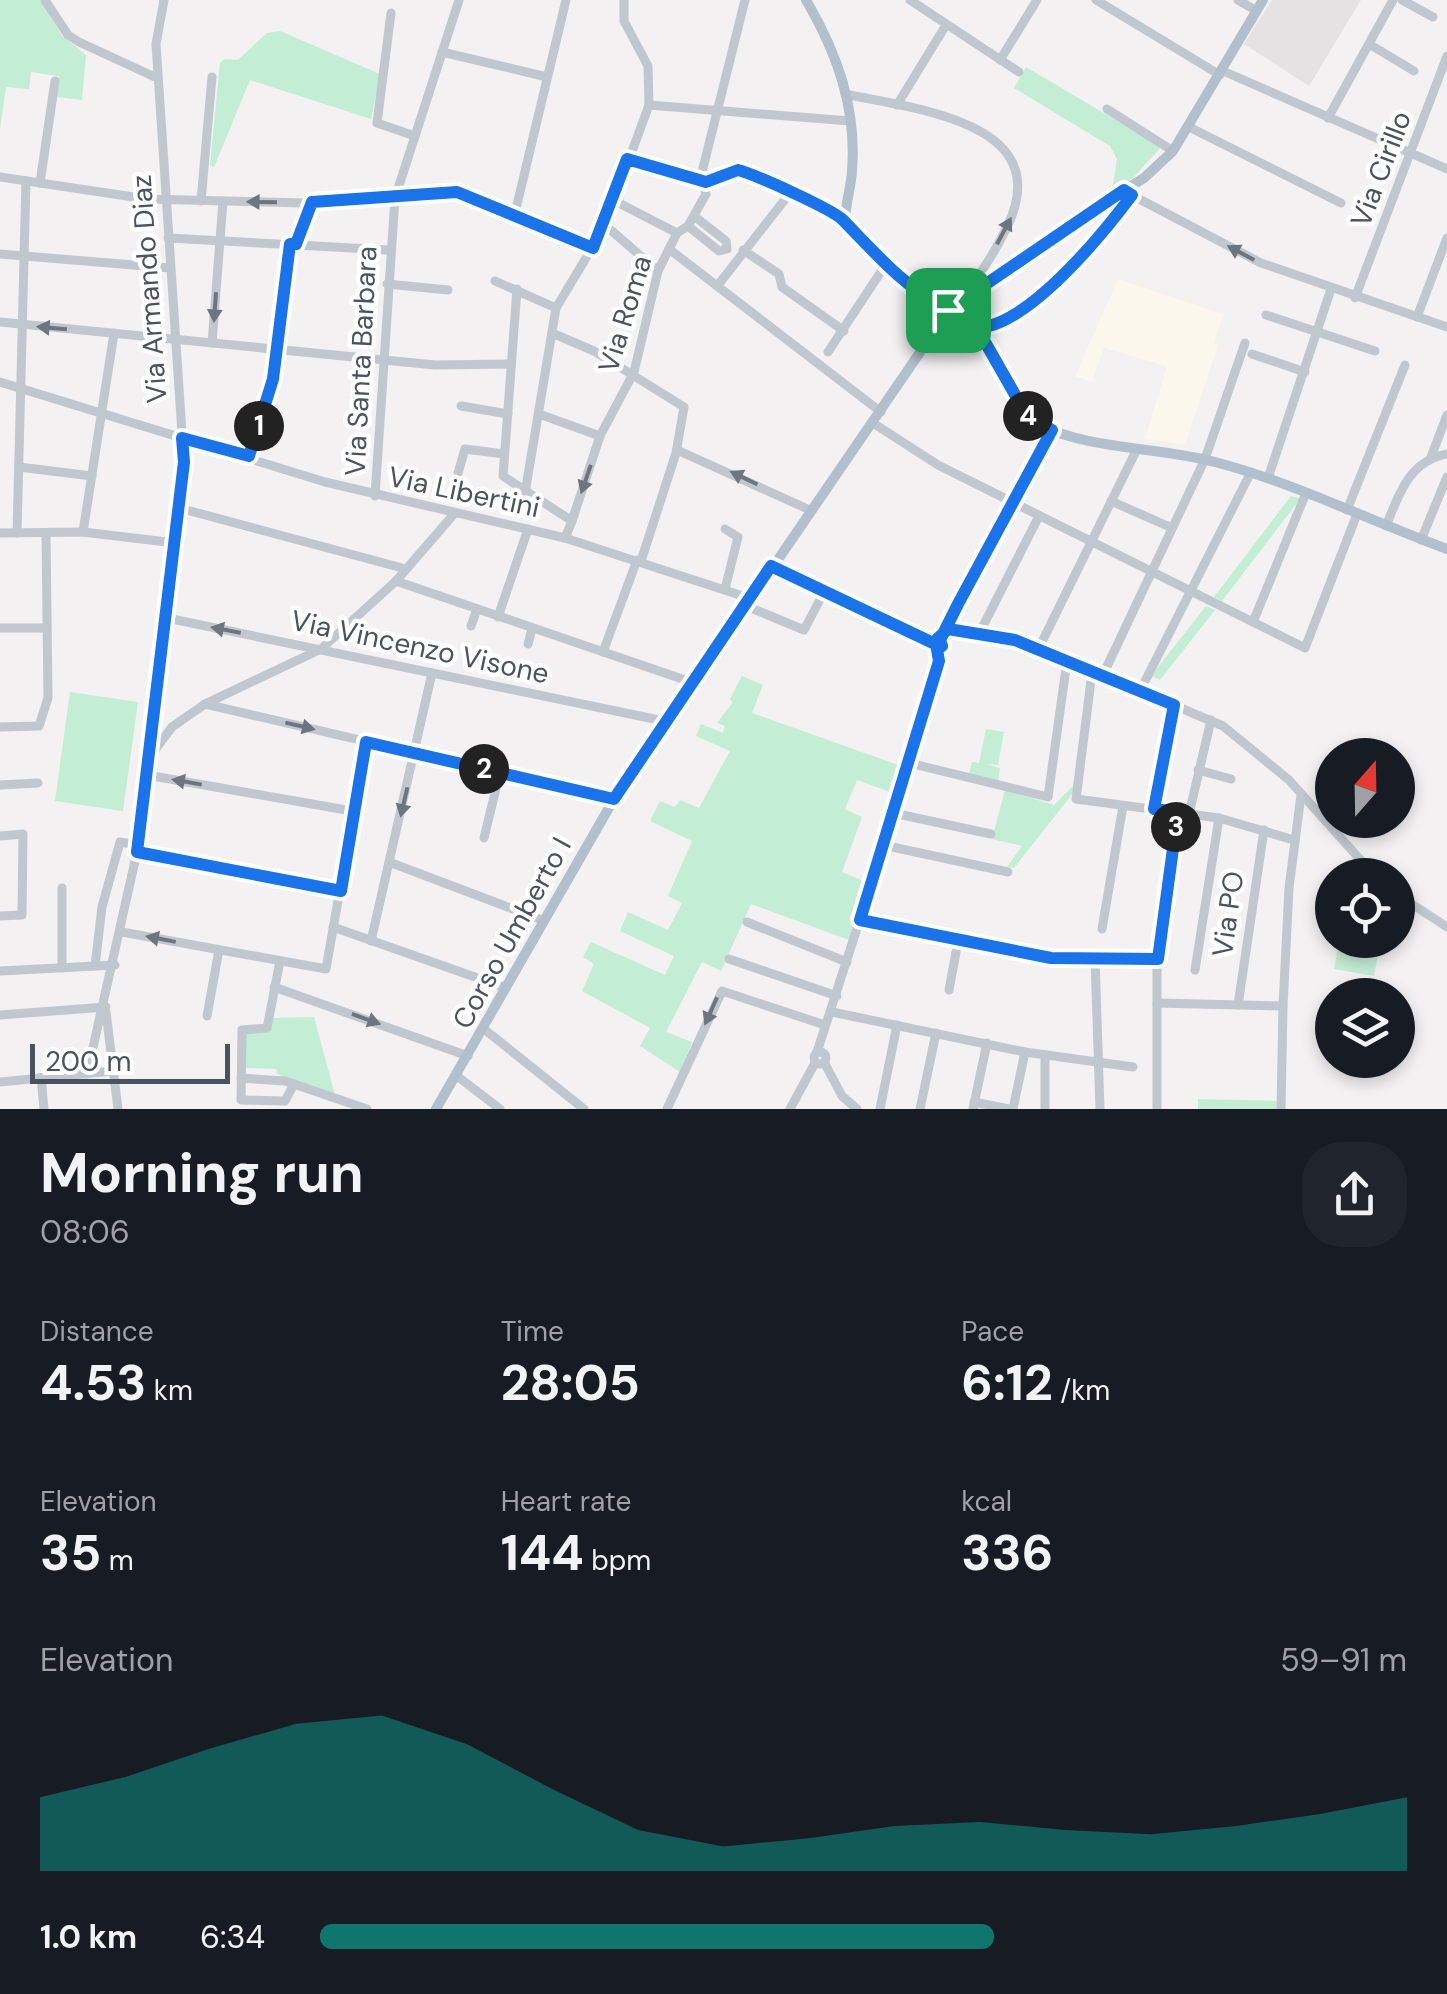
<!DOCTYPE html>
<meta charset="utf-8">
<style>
:root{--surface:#171b24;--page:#20242c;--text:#f1f3f6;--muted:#9ea1a6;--accent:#0f766e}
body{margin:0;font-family:"DM Sans",sans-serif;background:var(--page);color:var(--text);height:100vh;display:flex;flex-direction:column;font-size:38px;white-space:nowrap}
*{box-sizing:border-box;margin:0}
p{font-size:32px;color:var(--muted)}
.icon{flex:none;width:55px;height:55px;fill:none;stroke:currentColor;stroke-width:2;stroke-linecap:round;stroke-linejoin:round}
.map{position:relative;height:1109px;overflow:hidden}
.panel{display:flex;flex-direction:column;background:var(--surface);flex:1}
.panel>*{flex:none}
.needle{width:65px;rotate:20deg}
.buttons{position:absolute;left:1315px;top:738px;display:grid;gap:20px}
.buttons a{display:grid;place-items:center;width:100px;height:100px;border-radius:50%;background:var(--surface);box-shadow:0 5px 15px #0003;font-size:50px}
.scale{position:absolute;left:30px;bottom:25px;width:200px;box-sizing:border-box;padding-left:10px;border:5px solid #4a535d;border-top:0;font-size:28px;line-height:35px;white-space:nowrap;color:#4a535d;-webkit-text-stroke:8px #fff;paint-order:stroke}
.pin{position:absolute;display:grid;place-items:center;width:85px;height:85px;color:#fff;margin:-42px;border-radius:20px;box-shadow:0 5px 15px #0006}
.km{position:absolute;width:50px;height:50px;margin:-25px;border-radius:50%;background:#222;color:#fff;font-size:28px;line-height:50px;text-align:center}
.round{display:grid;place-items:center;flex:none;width:105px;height:105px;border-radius:40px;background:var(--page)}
.headline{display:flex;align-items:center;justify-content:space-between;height:170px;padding:0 40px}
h1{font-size:55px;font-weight:700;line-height:75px}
.metrics{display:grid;grid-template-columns:repeat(3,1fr);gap:15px;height:170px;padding:10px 40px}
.metrics div{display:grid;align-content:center}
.metrics b{font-size:50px;font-weight:700}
.metrics small{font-size:28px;font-weight:400}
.metrics p{font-size:28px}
.chart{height:280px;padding:20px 40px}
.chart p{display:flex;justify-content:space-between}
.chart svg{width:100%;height:180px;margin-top:10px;fill:var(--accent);opacity:.7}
ul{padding:0 40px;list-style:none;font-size:32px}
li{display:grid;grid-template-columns:160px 120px 1fr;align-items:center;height:75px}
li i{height:25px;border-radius:12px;background:var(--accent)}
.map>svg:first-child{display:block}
.commercial{fill:#fbf7ec}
.education{fill:#e4e2e2}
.green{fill:#c3edd4}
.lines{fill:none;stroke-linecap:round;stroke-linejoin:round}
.minor{stroke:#c0c7ce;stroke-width:9}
.major{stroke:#b2bfcd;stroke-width:10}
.oneway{fill:#6d767f}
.route-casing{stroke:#fff;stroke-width:20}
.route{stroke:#1a73e8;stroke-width:12}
.labels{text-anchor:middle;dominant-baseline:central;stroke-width:9;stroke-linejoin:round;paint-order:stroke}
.street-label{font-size:28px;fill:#4a535d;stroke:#fff}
</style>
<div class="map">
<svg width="1447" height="1109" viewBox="0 0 1447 1109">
<rect width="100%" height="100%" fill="#f3f1f1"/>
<polygon class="commercial" points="1118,279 1223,314 1214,343 1218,345 1185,445 1145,439 1167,366 1104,348 1092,382 1075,376"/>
<polygon class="education" points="1272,0 1361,0 1309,86 1244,44"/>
<g class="green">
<polygon points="0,0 41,0 62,36 86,55 82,100 57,97 59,76 31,72 29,89 6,87 0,129"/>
<polygon points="280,31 380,74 371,119 250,80 214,167 210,165 220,63 225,59 238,60 267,33"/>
<polygon points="1026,67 1161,147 1133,178 1112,191 1117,159 1110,146 1014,88"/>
<polygon points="1291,496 1300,499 1222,601 1214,597"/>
<polygon points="1206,606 1215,610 1160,680 1151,676"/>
<polygon points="742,676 763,685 752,713 901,766 896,794 857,780 845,809 862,817 842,872 866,882 849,940 751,904 721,971 702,962 666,1032 692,1042 680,1072 640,1046 650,1028 582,991 594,964 583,957 591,942 665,975 674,956 620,931 628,912 668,930 682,903 668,896 692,841 650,821 660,801 675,807 680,800 699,808 730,751 696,736 701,724 723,733 725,726 717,723 733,702 730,699"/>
<polygon points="70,692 138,702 123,811 55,801"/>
<polygon points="986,729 1004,732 998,765 987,764 1000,768 998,781 969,774 972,762 979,763"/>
<polygon points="1075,784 1073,793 1014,868 1007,867 1022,846 992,839 1005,790 1054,805"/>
<polygon points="1338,948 1378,955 1374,976 1334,969"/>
<polygon points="314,1017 335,1095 277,1074 276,1069 246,1068 246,1033 270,1032 273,1018"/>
<polygon points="1198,1099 1278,1101 1279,1109 1198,1109"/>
</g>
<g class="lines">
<g class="minor">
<polyline points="45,0 68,35 79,42 157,78"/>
<polyline points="910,0 1019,72"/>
<polyline points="1096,0 1220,75"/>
<polyline points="1238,0 1257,11"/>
<polyline points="1402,0 1433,17"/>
<polyline points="391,13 377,123 415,136"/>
<polyline points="1369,44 1414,71"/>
<polyline points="442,52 547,77"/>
<polyline points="1000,60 1037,0"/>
<polyline points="1223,71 1447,169"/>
<path d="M 845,94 C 914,109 1056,121 1008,225 C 996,250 978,281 956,300"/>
<polyline points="649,105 850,121"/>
<polyline points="897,105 946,25"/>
<polyline points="1107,109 1173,151"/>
<polyline points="1328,118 1393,0"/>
<polyline points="1189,127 1341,203"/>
<polyline points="627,159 706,183"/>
<polyline points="0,177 147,199 305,203 457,192 593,248"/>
<polyline points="40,183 55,81"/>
<polyline points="706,183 731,171 744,171 844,220"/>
<polyline points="1124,191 1261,263 1447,327"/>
<polyline points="613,200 677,233"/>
<polyline points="201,201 212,77"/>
<polyline points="515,213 566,0"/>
<polyline points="605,225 658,271"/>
<polyline points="688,226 719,251 727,249 726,241 694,216"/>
<polyline points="168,238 389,250"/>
<polyline points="297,244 313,202"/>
<polyline points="669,249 881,412"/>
<polyline points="743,250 779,274 782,287 844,331"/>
<polyline points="0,254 170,268"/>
<polyline points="495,281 556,308"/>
<polyline points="387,284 448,290"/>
<polyline points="718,285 790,193"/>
<polyline points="517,289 503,476 572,521 565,538"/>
<polyline points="1355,298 1447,56"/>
<polyline points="1266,315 1375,351"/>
<polyline points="1417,317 1447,238"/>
<polyline points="0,322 435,365 511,364"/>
<path d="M 977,327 C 1028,326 1102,235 1132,195"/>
<polyline points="552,333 594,351 684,407 676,453 641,561"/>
<polyline points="212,343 223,201"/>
<polyline points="828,352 886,264"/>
<polyline points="1252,354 1305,372"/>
<polyline points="0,382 325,482 565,538 749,598"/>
<polyline points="461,406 508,414"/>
<polyline points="539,414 600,436"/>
<polyline points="873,423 938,465 1305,648 1357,514"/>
<polyline points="677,450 810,510"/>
<polyline points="249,456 273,379 289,244"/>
<polyline points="1431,457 1447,415"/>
<polyline points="19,467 92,476"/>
<polyline points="458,473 465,449 504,454"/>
<polyline points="1268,478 1331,289"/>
<polyline points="525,493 556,308 604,228 649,105 648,66 624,21 624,0"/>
<polyline points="375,496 395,198 459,0"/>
<polyline points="1111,501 1172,528"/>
<polyline points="179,508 406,569"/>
<polyline points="1347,510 1405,365"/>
<polyline points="572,521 600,436 634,372 658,271 677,233 688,226 706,194 701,176 745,0"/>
<path d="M 1386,526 C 1399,494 1409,461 1447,454"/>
<polyline points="83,532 114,333"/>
<polyline points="0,533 83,532 175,543"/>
<polyline points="17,533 26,181"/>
<polyline points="1421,540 1447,477"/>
<polyline points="771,566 933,643"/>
<polyline points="396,581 691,682"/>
<polyline points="725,589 738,537 725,529"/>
<polyline points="744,605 804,630 824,592"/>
<polyline points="498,617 528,529"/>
<polyline points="167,618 664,721"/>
<polyline points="1253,622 1306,493"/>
<polyline points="471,626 477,609"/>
<polyline points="0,628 46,628"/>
<polyline points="948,629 988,632 1039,648 1223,726 1289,780 1374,875"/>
<polyline points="980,632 1039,516"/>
<polyline points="940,639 1052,430"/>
<polyline points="528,644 532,629"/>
<polyline points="1039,648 1136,451"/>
<polyline points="603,652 637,560"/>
<polyline points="1092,673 1076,799 1219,818 1294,840"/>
<polyline points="1102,677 1205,459 1245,343"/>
<polyline points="1139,693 1251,472"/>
<polyline points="205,704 614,799"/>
<polyline points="0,727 39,726 48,698 46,533"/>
<polyline points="151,755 172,727 205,704 321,649 396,581 454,514"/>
<polyline points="909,763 1048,797 1067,661"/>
<polyline points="1198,770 1231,779"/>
<polyline points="147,775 352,811"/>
<polyline points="0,785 38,783"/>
<polyline points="1154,809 1174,705"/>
<polyline points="893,813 991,834"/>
<polyline points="1189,814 1211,720"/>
<polyline points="0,836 23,834 22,915 0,916"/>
<polyline points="484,838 500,772"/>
<polyline points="883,845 1008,872"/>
<polyline points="137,852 341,891"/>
<polyline points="389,862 542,920"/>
<polyline points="1398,895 1447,927"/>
<polyline points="860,919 1051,958 1158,959"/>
<polyline points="747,922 847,962"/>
<polyline points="333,927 506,988"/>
<polyline points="1102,929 1123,806"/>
<polyline points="122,932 326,969 366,741"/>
<polyline points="371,941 432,673"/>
<polyline points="1095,958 1100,1109"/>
<polyline points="729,959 837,996"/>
<polyline points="280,961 267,1028 242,1030 241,1100 285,1101 294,1084"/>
<polyline points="95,966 102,907 120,842 138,845"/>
<polyline points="62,968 62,888"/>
<polyline points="1195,970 1219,818"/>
<polyline points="0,971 115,965"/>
<polyline points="274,987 468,1056"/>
<polyline points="949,990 958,941"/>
<polyline points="1157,1003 1283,1006 1281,1109"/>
<polyline points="1238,1005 1264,830"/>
<polyline points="1283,1006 1289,888 1301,795"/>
<polyline points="106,1012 118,1109"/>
<polyline points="832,1012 1025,1052 1133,1067"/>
<polyline points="0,1015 106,1007"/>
<polyline points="207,1016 219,950"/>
<polyline points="484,1029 584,1109"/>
<circle cx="820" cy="1058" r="6"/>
<polyline points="817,1052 917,743 939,661 937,649"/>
<polyline points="1045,1055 1045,1109"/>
<polyline points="824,1062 842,1096 857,1109"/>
<polyline points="87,1074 137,852 184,463 156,44 164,0"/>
<polyline points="457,1076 500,1109"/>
<polyline points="41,1077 44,1109"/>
<polyline points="241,1078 285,1081 367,1109"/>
<polyline points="0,1082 113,1071"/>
<polyline points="974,1102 1009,1109"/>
<polyline points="667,1109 722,991 825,1025"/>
<polyline points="790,1109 815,1063"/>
<polyline points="880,1109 897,1025"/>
<polyline points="920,1109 936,1033"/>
<polyline points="973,1109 987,1043"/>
<polyline points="1013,1109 1025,1052"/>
<polyline points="1157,1109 1157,965 1178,812"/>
</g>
<g class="major">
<path d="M 806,0 C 837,53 857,108 852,171 C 851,189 844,208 845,225 L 914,288 L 977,327 L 1035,423 C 1091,451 1156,446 1215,462 C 1295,483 1370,521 1447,549"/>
<polyline points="436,1109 614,799 949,310 1061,230 1144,178 1173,151 1263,0"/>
</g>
</g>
<defs><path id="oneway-solid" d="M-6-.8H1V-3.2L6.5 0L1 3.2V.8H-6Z" transform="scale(2.5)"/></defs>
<g class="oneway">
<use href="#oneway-solid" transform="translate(262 202) rotate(-179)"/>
<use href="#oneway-solid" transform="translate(1004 231) rotate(-62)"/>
<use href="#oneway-solid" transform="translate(1241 253) rotate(-152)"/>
<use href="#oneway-solid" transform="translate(215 307) rotate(94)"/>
<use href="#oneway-solid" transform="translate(52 328) rotate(-175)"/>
<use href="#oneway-solid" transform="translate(744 478) rotate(-154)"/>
<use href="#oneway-solid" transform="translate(586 479) rotate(109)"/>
<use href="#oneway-solid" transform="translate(226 630) rotate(-169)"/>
<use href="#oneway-solid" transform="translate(300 726) rotate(13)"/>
<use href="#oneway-solid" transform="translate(187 782) rotate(-170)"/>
<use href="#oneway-solid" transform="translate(404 802) rotate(103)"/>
<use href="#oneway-solid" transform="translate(161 939) rotate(-169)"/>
<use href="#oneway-solid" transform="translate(711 1011) rotate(114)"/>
<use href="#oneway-solid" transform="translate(366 1019) rotate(20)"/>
</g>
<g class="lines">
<g class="route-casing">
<path id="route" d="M 948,310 C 906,289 874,252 843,220 C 832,209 754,174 738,170 L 706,182 L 627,159 L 593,248 L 457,192 L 312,202 L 296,244 L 290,244 L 273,379 L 249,456 L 182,438 L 184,462 L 137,852 L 341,891 L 366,742 L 614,799 L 771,566 L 933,643 L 948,629 L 1015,640 L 1174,705 L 1154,809 L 1178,812 L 1158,959 L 1051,958 L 860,920 L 939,661 L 937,649 L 942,646 L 940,640 L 958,604 L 1052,430 L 1026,414 L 977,328 C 1028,326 1102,235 1132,195 L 1124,190 L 948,310"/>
</g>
<use href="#route" class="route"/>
</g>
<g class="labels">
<g class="street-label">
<text transform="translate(1381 169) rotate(-69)">Via Cirillo</text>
<text transform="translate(149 289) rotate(-94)">Via Armando Diaz</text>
<text transform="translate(625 314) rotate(-73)">Via Roma</text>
<text transform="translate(361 361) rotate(-87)">Via Santa Barbara</text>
<text transform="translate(464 492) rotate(12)">Via Libertini</text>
<text transform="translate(420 647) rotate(12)">Via Vincenzo Visone</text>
<text transform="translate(1228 914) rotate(-82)">Via PO</text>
<text transform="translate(512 933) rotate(-61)">Corso Umberto I</text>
</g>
</g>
</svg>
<div class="buttons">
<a><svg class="needle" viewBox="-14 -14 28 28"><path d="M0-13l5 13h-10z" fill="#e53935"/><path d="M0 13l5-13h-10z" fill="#9ea1a6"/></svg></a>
<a><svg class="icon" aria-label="locate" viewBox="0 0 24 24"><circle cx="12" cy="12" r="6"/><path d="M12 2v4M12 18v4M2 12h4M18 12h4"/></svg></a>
<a><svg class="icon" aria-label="layers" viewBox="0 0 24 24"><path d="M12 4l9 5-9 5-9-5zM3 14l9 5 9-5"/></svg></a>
</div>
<div class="scale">200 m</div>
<div class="pin" style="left:948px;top:310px;background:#1e9e55"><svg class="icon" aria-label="arrive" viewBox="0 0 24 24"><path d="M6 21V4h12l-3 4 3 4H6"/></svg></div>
<b class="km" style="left:259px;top:426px">1</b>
<b class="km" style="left:484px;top:769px">2</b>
<b class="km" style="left:1176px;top:827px">3</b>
<b class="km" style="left:1028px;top:416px">4</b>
</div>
<section class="panel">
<div class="headline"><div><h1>Morning run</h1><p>08:06</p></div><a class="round"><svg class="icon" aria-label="share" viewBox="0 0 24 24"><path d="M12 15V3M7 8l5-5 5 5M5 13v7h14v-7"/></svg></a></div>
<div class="metrics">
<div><p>Distance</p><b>4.53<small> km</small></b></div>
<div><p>Time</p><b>28:05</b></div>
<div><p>Pace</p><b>6:12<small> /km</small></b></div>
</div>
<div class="metrics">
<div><p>Elevation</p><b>35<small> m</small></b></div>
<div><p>Heart rate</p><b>144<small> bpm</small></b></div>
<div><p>kcal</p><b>336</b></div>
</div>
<div class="chart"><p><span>Elevation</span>59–91 m</p>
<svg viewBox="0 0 160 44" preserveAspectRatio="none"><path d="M0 44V26L10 21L20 14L30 8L40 6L50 13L60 24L70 34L80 38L90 36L100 33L110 32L120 34L130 35L140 33L150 30L160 26V44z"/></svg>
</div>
<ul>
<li><b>1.0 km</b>6:34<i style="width:62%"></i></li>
</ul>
</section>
